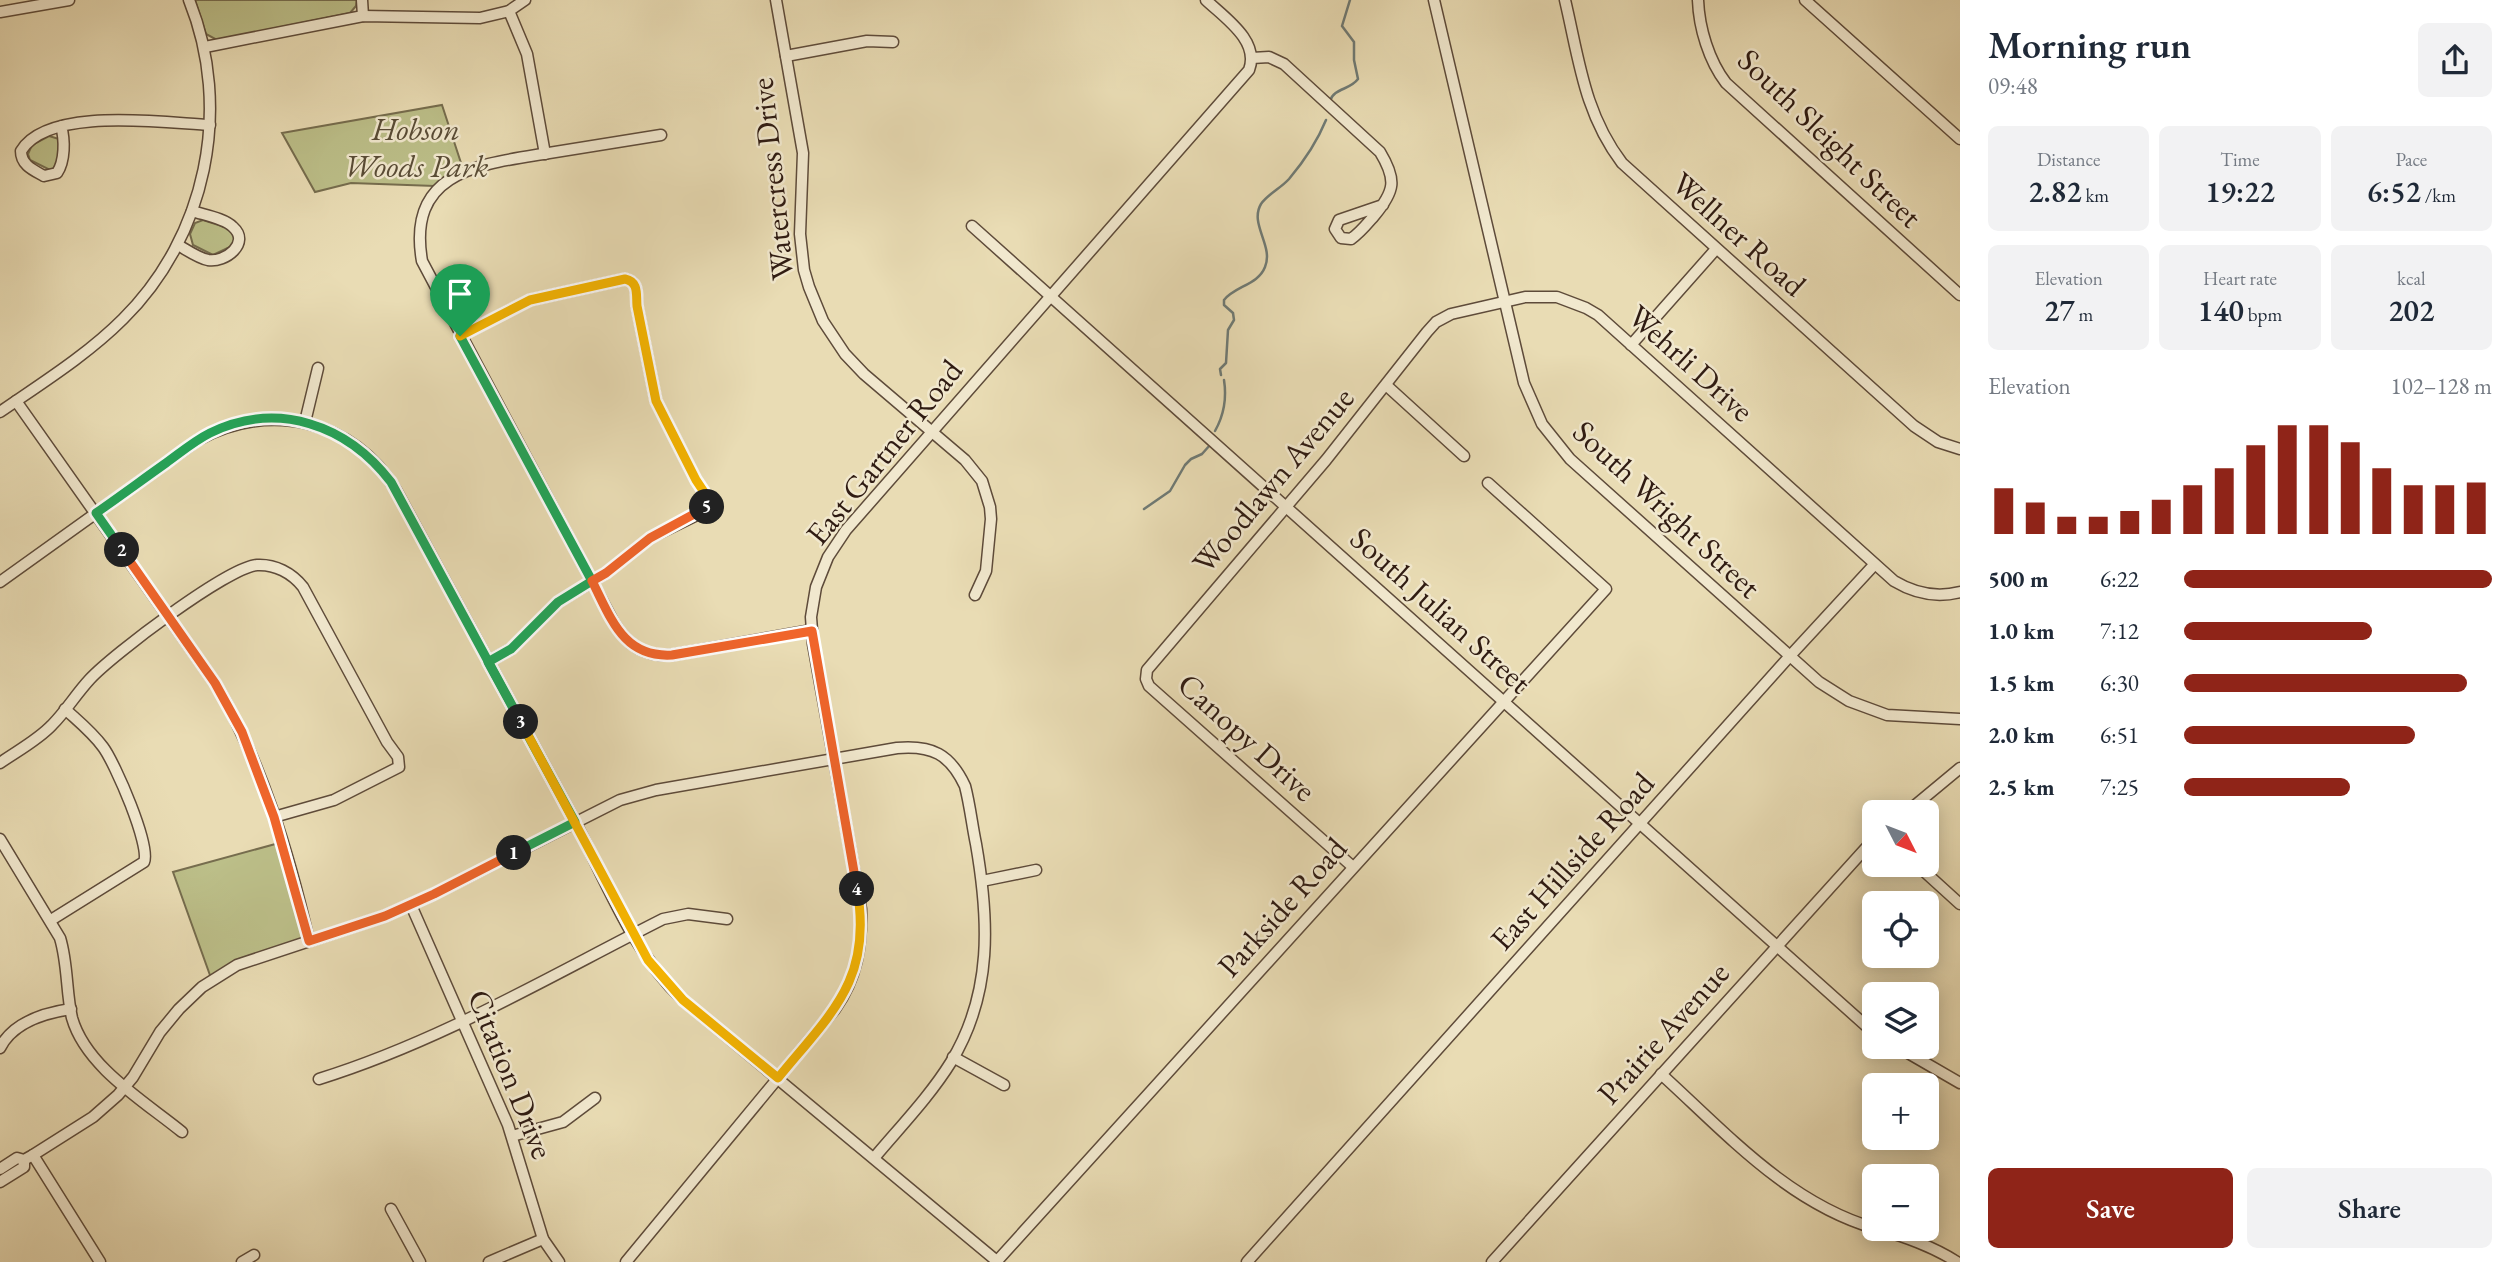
<!DOCTYPE html>
<meta charset="utf-8">
<style>
:root{--surface:#fff;--page:#f2f2f3;--text:#1f2937;--muted:#747a83;--accent:#8f2418}
body{margin:0;font-family:"EB Garamond",serif;background:var(--page);color:var(--text);height:100vh;display:flex;flex-direction:column;font-size:26px;white-space:nowrap}
*{box-sizing:border-box;margin:0}
p{font-size:23px;color:var(--muted)}
.icon{flex:none;width:38px;height:38px;fill:none;stroke:currentColor;stroke-width:2;stroke-linecap:round;stroke-linejoin:round}
.map{position:relative;flex:1;overflow:hidden}
.sheet{display:flex;flex-direction:column;background:var(--surface);width:560px}
.sheet>*{flex:none}
.needle{width:46px;rotate:132deg}
.tools{position:absolute;left:1862px;top:800px;display:grid;gap:14px}
.tools a{display:grid;place-items:center;width:77px;height:77px;border-radius:10px;background:var(--surface);box-shadow:0 4px 18px #0003;font-size:35px}
.pin{position:absolute;display:grid;place-items:center;width:60px;height:60px;color:#fff;margin:-72px -30px;border-radius:50% 50% 50% 0;rotate:-45deg;box-shadow:0 0 7px #0007}
.pin .icon{rotate:45deg}
.km{position:absolute;width:35px;height:35px;margin:-18px;border-radius:50%;background:#222;color:#fff;font-size:19px;line-height:35px;text-align:center}
.round{display:grid;place-items:center;flex:none;width:74px;height:74px;border-radius:10px;background:var(--page)}
.headline{display:flex;align-items:center;justify-content:space-between;height:119px;padding:0 28px}
h1{font-size:38px;font-weight:600;line-height:52px}
.figures{display:grid;grid-template-columns:repeat(3,1fr);gap:10px;height:119px;padding:7px 28px}
.figures div{display:grid;align-content:center;border-radius:10px;background:var(--page);text-align:center}
.figures b{font-size:30px;font-weight:600}
.figures small{font-size:19px;font-weight:400}
.figures p{font-size:19px}
.chart{height:196px;padding:14px 28px}
.chart p{display:flex;justify-content:space-between}
.chart svg{width:100%;height:126px;margin-top:7px;stroke:var(--accent);stroke-width:6}
.action{display:flex;gap:14px;margin-top:auto;padding:14px 28px}
.action a{flex:1;height:80px;border-radius:10px;background:var(--accent);color:#fff;font-size:28px;font-weight:600;line-height:80px;text-align:center}
.action a+a{background:var(--page);color:var(--text)}
ul{padding:0 28px;list-style:none;font-size:23px}
li{display:grid;grid-template-columns:112px 84px 1fr;align-items:center;height:52px}
li i{height:18px;border-radius:9px;background:var(--accent)}
main{display:flex;flex:1;min-height:0}
.map>svg:first-child{display:block}
.green{fill:#bcbf89;stroke:#766d4e;stroke-width:2}
.lines{fill:none;stroke-linecap:round;stroke-linejoin:round}
.stream{stroke:#6f7a74;stroke-width:2.5}
.minor-casing{stroke:#5e4b3a;stroke-width:13}
.minor{stroke:#f1e8ce;stroke-width:10}
.split-1-casing{stroke:#fff;stroke-width:14}
.split-2-casing{stroke:#fff;stroke-width:14}
.split-3-casing{stroke:#fff;stroke-width:14}
.split-4-casing{stroke:#fff;stroke-width:14}
.split-5-casing{stroke:#fff;stroke-width:14}
.split-6-casing{stroke:#fff;stroke-width:14}
.split-1{stroke:#22a559;stroke-width:9}
.split-2{stroke:#f0652b;stroke-width:9}
.split-3{stroke:#22a559;stroke-width:9}
.split-4{stroke:#f5b400;stroke-width:9}
.split-5{stroke:#f0652b;stroke-width:9}
.split-6{stroke:#f5b400;stroke-width:9}
.labels{text-anchor:middle;dominant-baseline:central;stroke-width:5;stroke-linejoin:round;paint-order:stroke}
.park-label{font-size:32px;font-style:italic;fill:#594c36;stroke:#f1e8ce}
.street-label{font-size:32px;fill:#2f1b12;stroke:#f1e8ce}
</style>
<main>
<div class="map">
<svg width="1960" height="1262" viewBox="0 0 1960 1262">
<rect width="100%" height="100%" fill="#e9dcb4"/>
<filter id="stains"><feTurbulence type="fractalNoise" baseFrequency=".00286" numOctaves="4"/><feColorMatrix values="0 0 0 0 .2 0 0 0 0 .09 0 0 0 0 .02 0 0 0 .5 -.17"/></filter>
<radialGradient id="worn" r=".72"><stop offset=".6" stop-color="#630" stop-opacity="0"/><stop offset="1" stop-color="#630" stop-opacity=".3"/></radialGradient>
<g class="green">
<polygon points="195,0 357,0 356,6 350,13 217,40 206,34"/>
<polygon points="442,105 462,166 451,171 435,186 351,183 315,192 282,133"/>
<polygon points="49,136 59,139 58,163 55,168 50,170 30,160 28,154 32,145"/>
<polygon points="203,220 231,229 234,232 235,242 232,246 213,255 193,245 190,234 195,223"/>
<polygon points="279,843 307,940 211,978 173,872"/>
</g>
<g class="lines">
<g class="stream">
<path d="M 1330,101 C 1334,88 1350,90 1358,79 L 1354,60 L 1354,42 L 1342,26 L 1350,0"/>
<path d="M 1221,375 L 1220,369 L 1226,363 L 1228,330 L 1234,320 L 1233,313 L 1224,305 L 1224,300 C 1235,286 1258,285 1265,267 C 1274,246 1249,224 1261,204 C 1268,194 1281,188 1289,179 C 1305,160 1317,142 1326,120"/>
<path d="M 1215,431 C 1224,415 1227,399 1224,380"/>
<polyline points="1144,509 1170,491 1185,465 1191,459 1202,454 1210,445"/>
</g>
<g class="minor-casing">
<g id="minor">
<polyline points="362,0 363,16"/>
<polyline points="776,0 803,153 800,234 804,270 809,287 823,321 845,354 864,374 965,460 982,481 990,507 991,519 986,571 975,595"/>
<polyline points="1434,0 1524,383 1542,424 1570,459 1819,682 1849,701 1887,715 1960,719"/>
<path d="M 1565,0 C 1579,59 1584,113 1622,163 L 1914,426 L 1938,442 L 1960,449"/>
<path d="M 1698,0 C 1699,28 1709,61 1726,83 L 1960,295"/>
<polyline points="1805,0 1960,139"/>
<polyline points="509,11 527,54 545,154"/>
<polyline points="0,12 69,0"/>
<polyline points="205,47 363,16 480,18 509,11 525,0"/>
<polyline points="786,56 867,41 893,42"/>
<path d="M 1252,58 L 1269,57 L 1284,64 L 1380,152 C 1397,180 1395,191 1374,216 C 1367,224 1360,233 1351,239 L 1341,238 L 1335,229 L 1339,220 L 1383,205"/>
<path d="M 61,126 C 65,140 65,161 57,173 L 44,176 C 33,170 21,165 21,151 C 48,106 165,123 210,125"/>
<path d="M 661,135 C 624,141 586,147 549,153 C 483,164 406,169 422,261 L 614,623 C 628,646 645,657 672,655 L 812,630"/>
<polyline points="972,226 1874,1033"/>
<path d="M 178,245 C 187,250 198,258 208,260 C 225,263 251,243 233,227 C 224,218 204,215 192,211"/>
<path d="M 460,336 L 530,300 L 625,279 C 639,282 636,294 637,306 L 656,401 L 696,480 L 708,498 L 709,504 L 707,509 L 699,514 L 650,538 L 606,573 L 558,602 L 511,649 L 488,662"/>
<polyline points="1631,345 1716,249"/>
<polyline points="1386,385 1464,456"/>
<path d="M 16,401 L 215,683 C 261,760 289,854 309,941"/>
<path d="M 0,412 C 42,383 87,355 123,319 C 206,237 233,109 189,0"/>
<polyline points="305,422 318,368"/>
<path d="M 0,582 L 198,440 C 269,401 353,419 396,490 C 454,598 513,705 571,814 C 605,877 630,950 683,1000 L 998,1262"/>
<path d="M 0,763 C 17,751 38,740 52,725 C 66,711 76,694 90,679 C 112,655 228,567 257,565 C 275,564 292,573 303,587 L 387,742 L 398,757 L 399,767 L 334,800 L 274,817"/>
<polyline points="1907,812 1960,768"/>
<path d="M 0,839 L 60,938 C 68,964 66,992 72,1018 C 86,1067 144,1101 182,1132"/>
<polyline points="1916,864 1960,904"/>
<path d="M 1353,867 L 1149,686 L 1146,679 L 1147,670 L 1326,460 L 1427,332 L 1436,322 L 1451,314 L 1525,297 L 1557,297 L 1586,308 L 1598,315 L 1894,581 C 1914,593 1937,598 1960,592"/>
<polyline points="982,881 1036,870"/>
<polyline points="411,905 508,1125 543,1239 559,1262"/>
<path d="M 51,920 L 144,862 C 151,846 115,763 103,747 C 92,732 78,721 65,709"/>
<polyline points="1896,1046 1960,1083"/>
<path d="M 0,1048 C 13,1022 44,1013 71,1009"/>
<polyline points="953,1057 1004,1085"/>
<path d="M 1661,1074 C 1726,1133 1788,1203 1874,1228"/>
<path d="M 319,1079 C 441,1041 550,976 663,919 L 688,914 L 727,919"/>
<polyline points="512,1136 563,1122 595,1098"/>
<polyline points="33,1155 100,1262"/>
<path d="M 0,1169 L 17,1158 L 24,1160 L 33,1155 L 93,1117 L 118,1095 L 133,1077 L 160,1032 L 179,1009 L 202,987 L 237,965 L 385,916 L 434,894 L 620,800 L 656,790 L 897,748 C 932,745 950,754 965,786 C 970,805 972,825 976,844 C 989,919 993,993 951,1062 C 930,1096 900,1127 874,1158"/>
<polyline points="0,1182 24,1167 24,1160"/>
<polyline points="391,1209 420,1262"/>
<path d="M 1876,1228 C 1905,1237 1932,1246 1957,1262"/>
<polyline points="997,1261 1606,589 1488,483"/>
<polyline points="242,1262 254,1255"/>
<polyline points="489,1262 543,1239"/>
<path d="M 626,1262 L 835,1009 C 857,978 862,946 861,909 L 813,644 L 811,617 L 816,587 L 828,557 L 846,530 L 1249,70 C 1260,41 1225,18 1206,0"/>
<polyline points="1247,1262 1789,657 1874,565"/>
<polyline points="1492,1262 1874,839"/>
</g>
</g>
<use href="#minor" class="minor"/>
</g>
<g class="lines">
<g class="split-1-casing">
<polyline id="split-1" points="460,336 592,581 558,602 511,649 488,662 575,822 514,853"/>
</g>
<g class="split-2-casing">
<polyline id="split-2" points="122,550 215,683 242,732 274,817 309,941 385,916 434,894 514,853"/>
</g>
<g class="split-3-casing">
<path id="split-3" d="M 122,550 L 96,513 C 119,497 142,480 166,463 C 180,453 194,441 210,433 C 278,400 347,425 391,482 L 521,722"/>
</g>
<g class="split-4-casing">
<path id="split-4" d="M 521,722 L 648,960 L 683,1000 L 778,1078 C 831,1013 873,980 857,889"/>
</g>
<g class="split-5-casing">
<path id="split-5" d="M 707,507 L 650,538 L 606,573 L 592,581 C 611,618 623,658 672,655 L 812,631 L 857,889"/>
</g>
<g class="split-6-casing">
<path id="split-6" d="M 460,336 L 530,300 L 625,279 C 639,282 636,294 637,306 L 656,401 L 696,480 L 708,498 L 707,507"/>
</g>
<use href="#split-1" class="split-1"/>
<use href="#split-2" class="split-2"/>
<use href="#split-3" class="split-3"/>
<use href="#split-4" class="split-4"/>
<use href="#split-5" class="split-5"/>
<use href="#split-6" class="split-6"/>
</g>
<g class="labels">
<g class="park-label">
<text x="416" y="129">Hobson<tspan x="416" dy="37">Woods Park</tspan></text>
</g>
<g class="street-label">
<text transform="translate(1830 138) rotate(44)">South Sleight Street</text>
<text transform="translate(772 179) rotate(-96)">Watercress Drive</text>
<text transform="translate(1739 234) rotate(42)">Wellner Road</text>
<text transform="translate(1691 363) rotate(42)">Wehrli Drive</text>
<text transform="translate(884 452) rotate(-51)">East Gartner Road</text>
<text transform="translate(1273 480) rotate(-50)">Woodlawn Avenue</text>
<text transform="translate(1667 509) rotate(43)">South Wright Street</text>
<text transform="translate(1441 610) rotate(42)">South Julian Street</text>
<text transform="translate(1247 737) rotate(42)">Canopy Drive</text>
<text transform="translate(1572 861) rotate(-48)">East Hillside Road</text>
<text transform="translate(1282 907) rotate(-48)">Parkside Road</text>
<text transform="translate(1663 1033) rotate(-48)">Prairie Avenue</text>
<text transform="translate(511 1074) rotate(68)">Citation Drive</text>
</g>
</g>
<rect width="100%" height="100%" filter="url(#stains)"/>
<rect width="100%" height="100%" fill="url(#worn)"/>
</svg>
<div class="tools">
<a><svg class="needle" viewBox="-14 -14 28 28"><path d="M0-13l5 13h-10z" fill="#e53935"/><path d="M0 13l5-13h-10z" fill="#747a83"/></svg></a>
<a><svg class="icon" aria-label="locate" viewBox="0 0 24 24"><circle cx="12" cy="12" r="6"/><path d="M12 2v4M12 18v4M2 12h4M18 12h4"/></svg></a>
<a><svg class="icon" aria-label="layers" viewBox="0 0 24 24"><path d="M12 4l9 5-9 5-9-5zM3 14l9 5 9-5"/></svg></a>
<a>+</a>
<a>−</a>
</div>
<div class="pin" style="left:460px;top:336px;background:#1e9e55"><svg class="icon" aria-label="arrive" viewBox="0 0 24 24"><path d="M6 21V4h12l-3 4 3 4H6"/></svg></div>
<b class="km" style="left:514px;top:853px">1</b>
<b class="km" style="left:122px;top:550px">2</b>
<b class="km" style="left:521px;top:722px">3</b>
<b class="km" style="left:857px;top:889px">4</b>
<b class="km" style="left:707px;top:507px">5</b>
</div>
<section class="sheet">
<div class="headline"><div><h1>Morning run</h1><p>09:48</p></div><a class="round"><svg class="icon" aria-label="share" viewBox="0 0 24 24"><path d="M12 15V3M7 8l5-5 5 5M5 13v7h14v-7"/></svg></a></div>
<div class="figures">
<div><p>Distance</p><b>2.82<small> km</small></b></div>
<div><p>Time</p><b>19:22</b></div>
<div><p>Pace</p><b>6:52<small> /km</small></b></div>
</div>
<div class="figures">
<div><p>Elevation</p><b>27<small> m</small></b></div>
<div><p>Heart rate</p><b>140<small> bpm</small></b></div>
<div><p>kcal</p><b>202</b></div>
</div>
<div class="chart"><p><span>Elevation</span>102–128 m</p>
<svg viewBox="0 0 160 44" preserveAspectRatio="none"><path d="M5 44V28M15 44V33M25 44V38M35 44V38M45 44V36M55 44V32M65 44V27M75 44V21M85 44V13M95 44V6M105 44V6M115 44V12M125 44V21M135 44V27M145 44V27M155 44V26"/></svg>
</div>
<ul>
<li><b>500 m</b>6:22<i style="width:100%"></i></li>
<li><b>1.0 km</b>7:12<i style="width:61%"></i></li>
<li><b>1.5 km</b>6:30<i style="width:92%"></i></li>
<li><b>2.0 km</b>6:51<i style="width:75%"></i></li>
<li><b>2.5 km</b>7:25<i style="width:54%"></i></li>
</ul>
<div class="action"><a>Save</a><a>Share</a></div>
</section>
</main>
